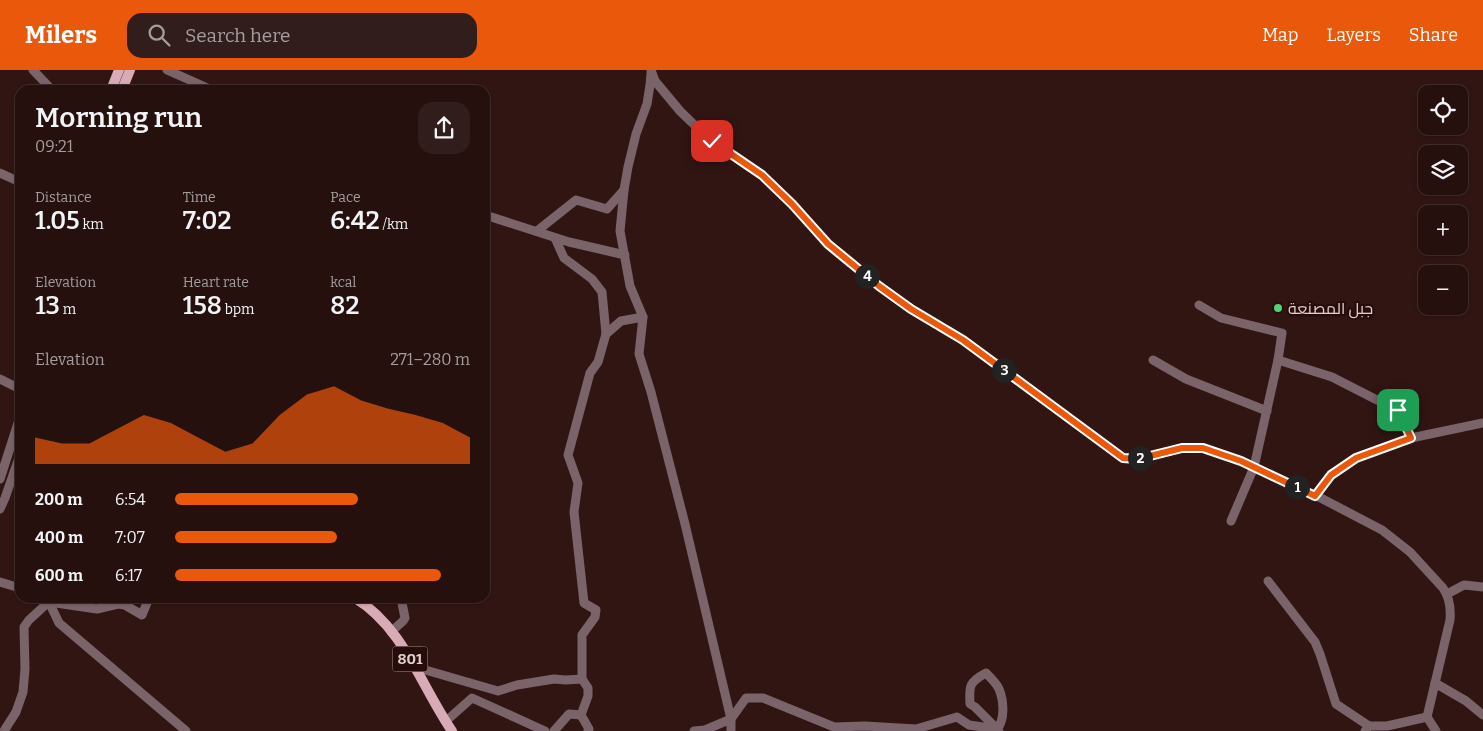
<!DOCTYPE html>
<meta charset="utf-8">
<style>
:root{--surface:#25100e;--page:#311e1c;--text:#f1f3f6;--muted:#a39d9e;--line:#42302e;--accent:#ea580c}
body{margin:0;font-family:Bitter,Cairo,serif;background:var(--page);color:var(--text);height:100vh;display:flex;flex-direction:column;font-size:19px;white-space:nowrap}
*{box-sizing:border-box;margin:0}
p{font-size:16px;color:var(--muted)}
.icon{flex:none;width:28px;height:28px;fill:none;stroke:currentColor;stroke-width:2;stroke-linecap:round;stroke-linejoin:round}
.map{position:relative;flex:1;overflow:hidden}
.details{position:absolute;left:15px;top:15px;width:475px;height:518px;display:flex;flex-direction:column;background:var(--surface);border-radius:15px;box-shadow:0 1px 4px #0004,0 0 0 1px var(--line)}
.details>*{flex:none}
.tools{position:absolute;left:1418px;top:15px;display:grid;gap:10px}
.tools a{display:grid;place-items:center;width:50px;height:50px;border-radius:10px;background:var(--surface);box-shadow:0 1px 4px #0004,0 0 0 1px var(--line);font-size:25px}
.pin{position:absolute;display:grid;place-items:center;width:42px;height:42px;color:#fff;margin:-21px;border-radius:10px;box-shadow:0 2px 8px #0006}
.km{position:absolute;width:25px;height:25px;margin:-12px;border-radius:50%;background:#222;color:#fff;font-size:14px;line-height:25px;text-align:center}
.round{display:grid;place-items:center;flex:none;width:52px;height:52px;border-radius:15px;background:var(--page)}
.headline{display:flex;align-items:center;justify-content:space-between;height:85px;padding:0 20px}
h1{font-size:28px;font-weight:600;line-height:38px}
.figures{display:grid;grid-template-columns:repeat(3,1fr);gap:8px;height:85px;padding:5px 20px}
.figures div{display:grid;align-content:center}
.figures b{font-size:25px;font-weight:600}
.figures small{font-size:14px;font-weight:400}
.figures p{font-size:14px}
.chart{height:140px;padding:10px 20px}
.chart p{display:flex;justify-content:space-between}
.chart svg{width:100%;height:90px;margin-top:5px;fill:var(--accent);opacity:.7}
ul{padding:0 20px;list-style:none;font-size:16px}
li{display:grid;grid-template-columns:80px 60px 1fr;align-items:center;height:38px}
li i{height:12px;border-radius:6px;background:var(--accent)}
header{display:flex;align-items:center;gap:30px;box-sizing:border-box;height:70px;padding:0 25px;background:var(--accent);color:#fff}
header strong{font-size:24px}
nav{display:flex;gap:28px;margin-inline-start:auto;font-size:18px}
.search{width:350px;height:45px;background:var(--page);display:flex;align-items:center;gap:12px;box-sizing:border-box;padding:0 18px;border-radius:15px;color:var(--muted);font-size:19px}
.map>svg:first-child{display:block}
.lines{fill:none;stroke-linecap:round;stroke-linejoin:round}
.minor{stroke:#7a646a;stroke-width:9}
.major{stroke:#d8abb7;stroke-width:10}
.route-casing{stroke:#fff;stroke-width:10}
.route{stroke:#ea580c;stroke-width:6}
.poi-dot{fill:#4ed676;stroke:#260c0a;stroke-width:2}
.labels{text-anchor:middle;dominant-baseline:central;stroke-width:4.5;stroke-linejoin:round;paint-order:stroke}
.shield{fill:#260c0a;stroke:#aa9492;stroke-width:1}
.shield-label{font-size:15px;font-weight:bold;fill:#e2cecc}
.poi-label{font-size:16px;fill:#e2cecc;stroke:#260c0a;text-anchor:start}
</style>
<header>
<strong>Milers</strong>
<div class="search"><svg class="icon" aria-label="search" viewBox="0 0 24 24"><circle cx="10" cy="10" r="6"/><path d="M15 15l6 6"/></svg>Search here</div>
<nav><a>Map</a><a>Layers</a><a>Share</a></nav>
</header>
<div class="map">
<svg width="1483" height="661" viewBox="0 0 1483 661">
<rect width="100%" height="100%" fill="#311513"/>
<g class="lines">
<g class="minor">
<polyline points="33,0 52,20"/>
<polyline points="167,0 212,20"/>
<path d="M 651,0 L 655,11 L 680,41 L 711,71 L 762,105 L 793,134 L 828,175 L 879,216 L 911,239 L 963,270 L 1123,388 L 1139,389 L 1182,378 L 1203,378 L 1241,391 L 1315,425 L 1382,460 L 1410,482 L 1443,518 C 1450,528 1451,538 1450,550 L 1427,647 L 1436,661"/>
<polyline points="651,3 650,15 647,34 636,64 628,97 624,120 620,161 630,216 643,247 639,284 651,322 685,454 731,649 731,661"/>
<polyline points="0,103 20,112"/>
<polyline points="485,145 569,172 625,185"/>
<polyline points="537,161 576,130 607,139 624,120"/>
<polyline points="555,168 564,188 592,209 602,222 606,264 598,292 590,303 568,385 578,413 574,442 584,533 596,540 595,547 582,565 582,609"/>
<polyline points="1199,235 1221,248 1282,263 1278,290 1254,397 1231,451"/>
<polyline points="606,264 621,251 643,247"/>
<polyline points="1153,290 1186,309 1267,341"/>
<polyline points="1278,290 1332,307 1375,329 1398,339 1411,368"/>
<polyline points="0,309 20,319"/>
<polyline points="0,409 20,347"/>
<polyline points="1315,425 1331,405 1356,388 1411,368 1483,353"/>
<polyline points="0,439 5,428 20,385"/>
<polyline points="1268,511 1315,572 1320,584 1336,634 1369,656"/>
<polyline points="0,512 20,518"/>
<polyline points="1447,524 1464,515 1483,517"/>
<polyline points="39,528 49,532 97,539 118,534 125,535 142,545 149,528"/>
<polyline points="49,532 59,553 186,661"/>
<polyline points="391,562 403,551 405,548 401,528"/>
<polyline points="415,597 498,621 517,615 554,609 566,610 582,609 588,618 588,626 581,645 569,644 554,661"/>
<polyline points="1435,613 1466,631 1483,645"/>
<polyline points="581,645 589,659 588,661"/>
<polyline points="446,651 472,628 545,661"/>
<polyline points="4,661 16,642 23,622 25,599 24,557 29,550 53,528"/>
<path d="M 694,661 L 705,660 L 731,649 L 746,628 L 763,628 L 834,657 L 865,656 L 916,659 L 957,647 L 969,655 L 997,659 C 1005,650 1004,631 999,619 C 997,614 991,608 986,603 C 969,612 969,616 970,634 L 975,637 L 999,661"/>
<polyline points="1365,661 1369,656 1387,656 1427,647"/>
</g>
<g class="major">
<polyline points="111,20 119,0"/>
<polyline points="122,20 130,0"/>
<path d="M 355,528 C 404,558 421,616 452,661"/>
</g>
</g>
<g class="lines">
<g class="route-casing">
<polyline id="route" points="712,71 762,105 792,134 828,174 879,216 911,239 963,270 1123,388 1138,389 1182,378 1203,378 1241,391 1315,426 1331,405 1356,388 1411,368 1398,340"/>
</g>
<use href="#route" class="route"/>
</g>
<circle class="poi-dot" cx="1278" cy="238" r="5"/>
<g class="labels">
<rect class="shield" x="392.5" y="576.5" width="35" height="25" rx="4"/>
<g class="shield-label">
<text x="410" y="589">801</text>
</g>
<g class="poi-label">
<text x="1288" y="238">جبل المصنعة</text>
</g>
</g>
</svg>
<div class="tools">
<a><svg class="icon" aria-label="locate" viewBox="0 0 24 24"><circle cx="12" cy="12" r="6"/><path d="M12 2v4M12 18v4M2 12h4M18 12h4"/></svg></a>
<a><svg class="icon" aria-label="layers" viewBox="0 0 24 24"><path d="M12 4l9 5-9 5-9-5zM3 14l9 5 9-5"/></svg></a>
<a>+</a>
<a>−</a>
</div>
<div class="pin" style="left:1398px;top:340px;background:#1e9e55"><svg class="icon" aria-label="arrive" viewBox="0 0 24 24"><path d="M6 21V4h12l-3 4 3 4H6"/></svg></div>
<div class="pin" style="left:712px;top:71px;background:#d93025"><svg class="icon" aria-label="check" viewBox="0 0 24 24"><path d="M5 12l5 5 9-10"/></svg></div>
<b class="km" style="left:1297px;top:417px">1</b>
<b class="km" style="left:1140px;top:388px">2</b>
<b class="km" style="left:1004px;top:300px">3</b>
<b class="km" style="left:867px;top:206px">4</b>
<section class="details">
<div class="headline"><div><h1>Morning run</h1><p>09:21</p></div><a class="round"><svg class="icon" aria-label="share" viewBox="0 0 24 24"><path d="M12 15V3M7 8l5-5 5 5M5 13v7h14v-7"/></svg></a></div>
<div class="figures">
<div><p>Distance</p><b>1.05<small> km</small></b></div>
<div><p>Time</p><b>7:02</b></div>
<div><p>Pace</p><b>6:42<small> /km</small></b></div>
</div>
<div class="figures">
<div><p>Elevation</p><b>13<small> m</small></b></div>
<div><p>Heart rate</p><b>158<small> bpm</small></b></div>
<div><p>kcal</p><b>82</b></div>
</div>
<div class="chart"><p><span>Elevation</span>271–280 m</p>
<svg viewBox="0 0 160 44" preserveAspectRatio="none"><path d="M0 44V31L10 34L20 34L30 27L40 20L50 24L60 31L70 38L80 34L90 20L100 10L110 6L120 13L130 17L140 20L150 24L160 31V44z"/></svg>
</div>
<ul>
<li><b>200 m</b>6:54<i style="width:62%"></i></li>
<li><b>400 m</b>7:07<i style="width:55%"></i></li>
<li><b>600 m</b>6:17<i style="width:90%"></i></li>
</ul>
</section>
</div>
